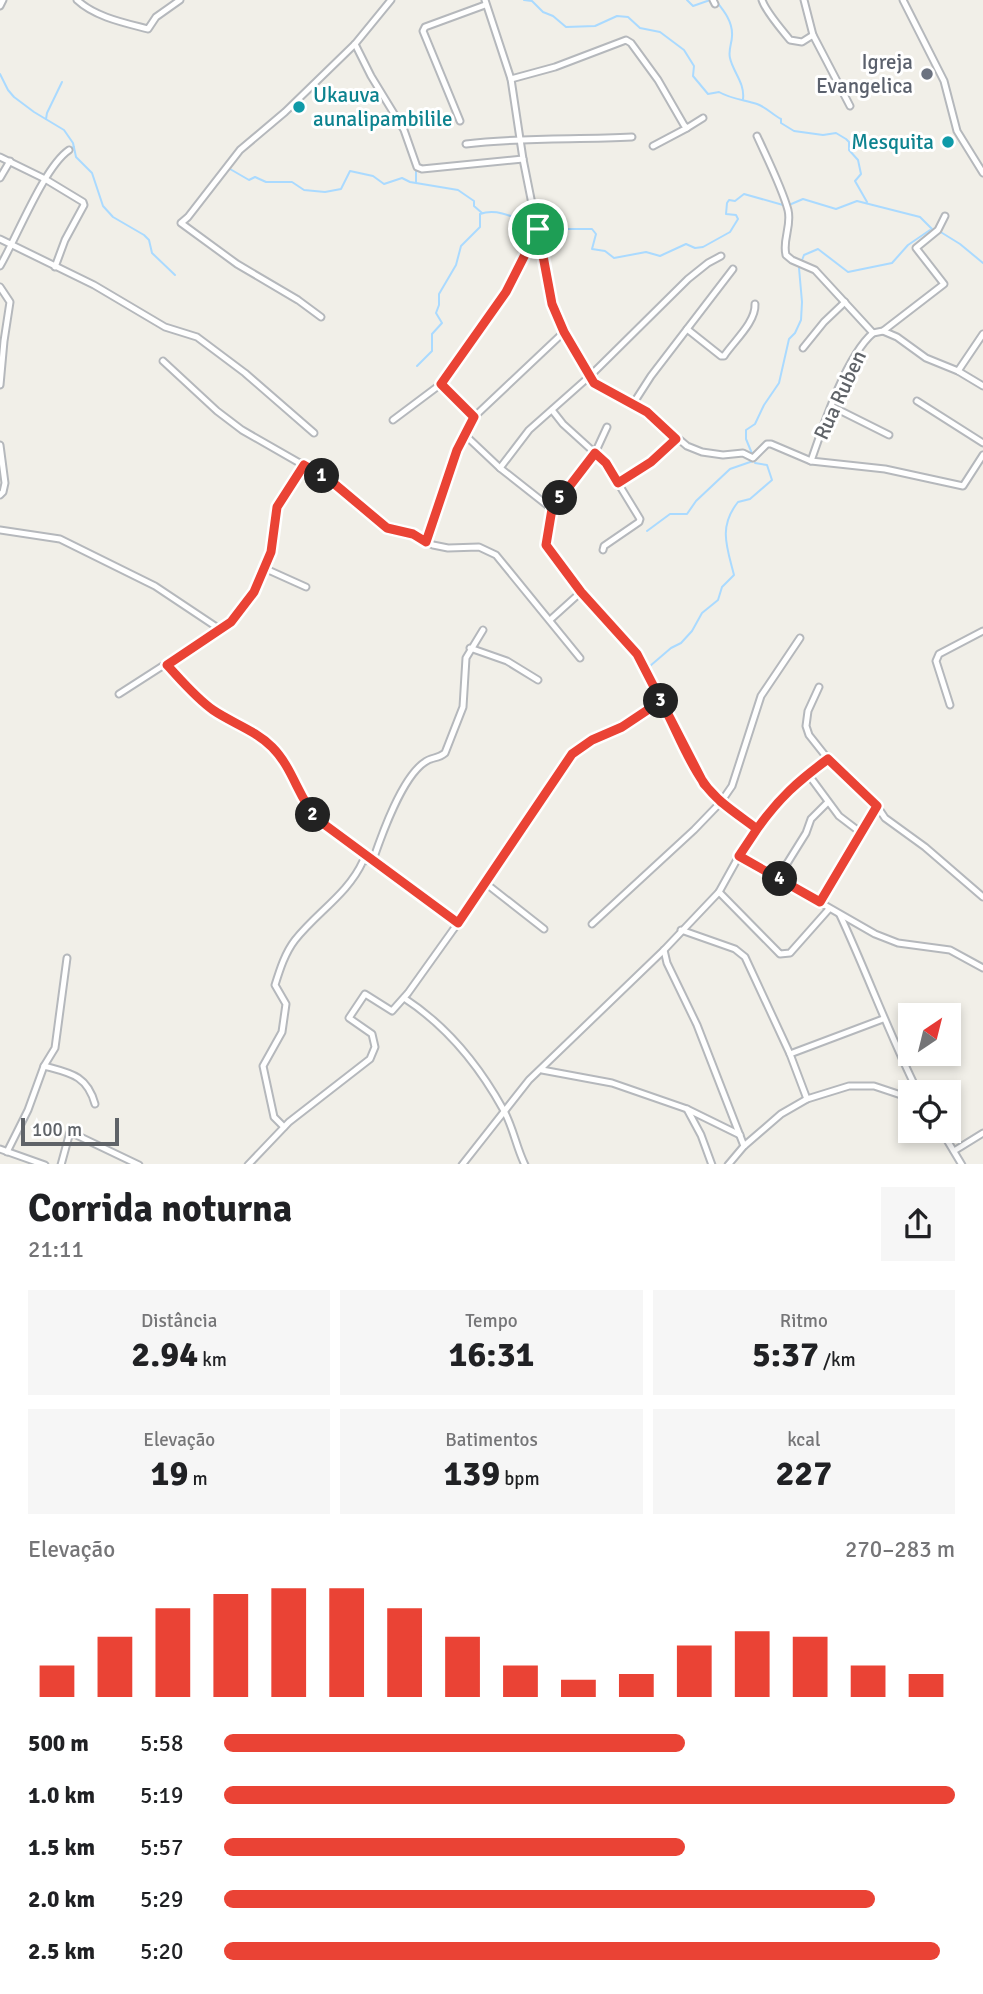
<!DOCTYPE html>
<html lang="pt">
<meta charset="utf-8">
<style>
:root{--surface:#fff;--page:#f6f6f6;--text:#202124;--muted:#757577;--accent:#ea4335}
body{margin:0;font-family:Signika,sans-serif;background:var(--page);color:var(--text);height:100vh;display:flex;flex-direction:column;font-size:26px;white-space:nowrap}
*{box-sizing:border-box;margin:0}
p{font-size:23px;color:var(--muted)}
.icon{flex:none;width:38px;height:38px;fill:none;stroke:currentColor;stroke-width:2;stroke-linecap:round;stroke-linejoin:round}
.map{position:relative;height:1164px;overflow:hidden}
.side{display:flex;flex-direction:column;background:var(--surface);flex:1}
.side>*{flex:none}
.needle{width:46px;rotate:35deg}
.buttons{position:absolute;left:898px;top:1003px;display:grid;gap:14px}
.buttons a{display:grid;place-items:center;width:63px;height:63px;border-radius:0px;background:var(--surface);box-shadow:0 4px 10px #0003;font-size:35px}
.scale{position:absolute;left:21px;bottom:18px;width:98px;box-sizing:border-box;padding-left:7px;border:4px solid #5f6368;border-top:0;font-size:19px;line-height:24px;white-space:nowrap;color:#5f6368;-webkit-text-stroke:5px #fff;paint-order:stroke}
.pin{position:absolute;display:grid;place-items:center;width:60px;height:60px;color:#fff;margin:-30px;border:4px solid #fff;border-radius:50%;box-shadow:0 2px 7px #0007}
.km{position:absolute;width:35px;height:35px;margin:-18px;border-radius:50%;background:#222;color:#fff;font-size:19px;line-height:35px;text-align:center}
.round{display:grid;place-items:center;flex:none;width:74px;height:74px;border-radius:0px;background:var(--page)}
.overview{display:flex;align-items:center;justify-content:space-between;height:119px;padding:0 28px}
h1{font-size:38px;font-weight:700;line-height:52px}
.metrics{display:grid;grid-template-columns:repeat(3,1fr);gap:10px;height:119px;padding:7px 28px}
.metrics div{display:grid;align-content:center;border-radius:0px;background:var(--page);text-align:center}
.metrics b{font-size:35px;font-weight:700}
.metrics small{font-size:19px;font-weight:400}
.metrics p{font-size:19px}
.chart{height:196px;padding:14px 28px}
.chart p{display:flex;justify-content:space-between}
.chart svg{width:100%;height:126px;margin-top:7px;stroke:var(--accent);stroke-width:6}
ul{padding:0 28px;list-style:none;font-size:23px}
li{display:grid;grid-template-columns:112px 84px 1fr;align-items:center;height:52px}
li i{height:18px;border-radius:9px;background:var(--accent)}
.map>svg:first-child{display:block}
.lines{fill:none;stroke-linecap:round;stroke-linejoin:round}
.stream{stroke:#aadaff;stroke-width:2}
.minor-casing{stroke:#b5b8bc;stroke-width:9}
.minor{stroke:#fff;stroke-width:5}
.route-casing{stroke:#fff;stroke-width:14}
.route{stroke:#ea4335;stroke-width:9}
.worship-dot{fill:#6b7280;stroke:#fff;stroke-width:2.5}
.culture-dot{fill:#0f9aa8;stroke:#fff;stroke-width:2.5}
.labels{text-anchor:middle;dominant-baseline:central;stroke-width:6;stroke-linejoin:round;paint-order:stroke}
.worship-label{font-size:21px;fill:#5b616d;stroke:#fff;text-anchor:end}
.culture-label{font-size:21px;fill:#0d838f;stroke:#fff;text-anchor:start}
.street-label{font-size:21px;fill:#5f6368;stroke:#fff}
</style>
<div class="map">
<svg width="983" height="1165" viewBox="0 0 983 1165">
<rect width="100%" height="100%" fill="#f1efe8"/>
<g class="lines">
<g class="stream">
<path d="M 524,0 L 532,1 L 543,12 L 553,16 L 566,27 L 595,26 L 617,16 L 628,17 L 640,28 L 660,32 L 684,50 L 694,66 L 693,76 L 708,94 L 719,92 C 731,99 745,100 757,104 C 766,107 773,115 781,119 L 781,123 L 794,131 L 823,135 L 836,133 L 846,139 L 849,142 L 849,150 L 858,160 L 861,174 L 855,181 L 867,202"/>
<polyline points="687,0 693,6 710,0"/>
<path d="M 716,1 C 724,11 733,22 732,36 C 732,43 728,50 730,58 C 733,72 745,83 743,99"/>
<polyline points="0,74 8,90 14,97 34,112 64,130 73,143 76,157 92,173 103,206 113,217 144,235 149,240 152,253 175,275"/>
<polyline points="46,119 47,113 62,82"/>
<polyline points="61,154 64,150 74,147"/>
<polyline points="230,169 249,180 255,177 266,182 292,182 304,190 325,192 341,189 350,171 373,176 384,184 402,178 410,182 458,190 474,201 474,206 482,213"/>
<polyline points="416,182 416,170"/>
<polyline points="789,205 803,199 836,209 857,201 920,217 932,229"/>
<polyline points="541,229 592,229 596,234 592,249 605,251 614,258 646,252 660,256 686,244 695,248 703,247 730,232 738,219 736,215 726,214 727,203 729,200 735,201 744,194 783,205"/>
<polyline points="939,231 960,244 983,263"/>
<path d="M 417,366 L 432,351 L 432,334 L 442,323 L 436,313 L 439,305 L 439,294 L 456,265 L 461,246 L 480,227 L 480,214 C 499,207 518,220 536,227"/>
<polyline points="753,456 746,439 746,430 755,424 764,405 779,383 789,339 795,333 801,320 802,302 799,268 804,255 818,249 848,272 892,263 908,245 930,230"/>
<polyline points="647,531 670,514 687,514 696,501 730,469 753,461"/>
<path d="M 650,666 L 671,648 L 681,643 L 692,631 L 702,613 L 718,600 L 722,587 L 734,575 C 727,547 718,527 738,502 L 750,499 L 772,480 L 767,465 L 755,463"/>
</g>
<g class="minor-casing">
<g id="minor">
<path d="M 77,0 C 95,17 125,23 148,29 L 156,17 L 180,0"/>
<polyline points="485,0 511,79 523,159 552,304 576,352 594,383 647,412 687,446 702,452 723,455 743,453 753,458 767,444 771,444 811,461 885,469 963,486 983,455"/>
<polyline points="713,0 715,4"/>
<path d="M 762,0 C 766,12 782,30 790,40 L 802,42 L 813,35 L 850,106"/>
<polyline points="804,0 813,35"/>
<polyline points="903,0 944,81 957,131 983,173"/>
<polyline points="0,6 3,0"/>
<polyline points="355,44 371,76 404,130 417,167 422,169 523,159"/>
<polyline points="511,79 555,67 626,40 631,43 658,80 684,125 687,128 703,118"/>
<polyline points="460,121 423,31 425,27 485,5"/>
<path d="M 757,136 C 767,158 782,188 788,210 C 792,226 782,240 786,255 L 792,260 L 815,270 L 873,333"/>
<path d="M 466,144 C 522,137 576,140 632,137"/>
<polyline points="653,146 687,128"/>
<polyline points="0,157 45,179 83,202 84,205 65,240 55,267"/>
<polyline points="0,178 10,161"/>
<polyline points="0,239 94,285 165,327 197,337 245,373 314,433"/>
<path d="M 0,266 C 17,237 44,167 69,150"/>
<polyline points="0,287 10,302 4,341 0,385"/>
<polyline points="321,317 298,300 237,264 181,223 188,217 240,150 285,112 355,44 391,0"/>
<path d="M 687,329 L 721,356 L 724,356 C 734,341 756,322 755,304"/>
<polyline points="883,331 897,337 926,358 958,371 983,386"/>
<polyline points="873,333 883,331 944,284 916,248 938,230 945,216"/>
<polyline points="803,348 824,322 845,302"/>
<polyline points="163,361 217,411 242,430 331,481 387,528 413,534 433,545 448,548 479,547 496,555 580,658"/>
<polyline points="958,371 983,334"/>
<polyline points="441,384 474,417"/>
<polyline points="917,401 983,443"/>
<polyline points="633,404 651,376 733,269"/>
<polyline points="833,407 889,435"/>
<polyline points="552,410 563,424 606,463 618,483 651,462 676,439"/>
<polyline points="393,420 441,384 506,292 538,229"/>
<polyline points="464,434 500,468 552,509 546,545 581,592 637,655 704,784 721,802 757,829"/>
<polyline points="0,445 5,483 3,492 0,495"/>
<path d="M 811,461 C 823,426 846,356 873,333"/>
<polyline points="500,468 529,430 591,375 688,279 708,263 721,256"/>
<polyline points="552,509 595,453 607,427"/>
<polyline points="0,530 60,539 155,586 221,630"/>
<polyline points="426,542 457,450 474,417 564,332"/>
<polyline points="603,550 604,546 639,522 640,519 618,483"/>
<polyline points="266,569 306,587"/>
<polyline points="550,620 581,592"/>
<polyline points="470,648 507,661 538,680"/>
<path d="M 167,665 C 181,680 196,700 214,711 C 233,722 254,730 271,745 C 293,766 298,796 317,819 L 458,923"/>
<polyline points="819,687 808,711 806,726 809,735 828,759 877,806 885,818 925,847 983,897"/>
<polyline points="119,694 231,622 254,592 266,569 271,552 277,507 304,465"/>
<polyline points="950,705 936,661 939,654 983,631"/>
<polyline points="808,774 839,816 860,832"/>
<polyline points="739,856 875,934 898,943 950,950 983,968"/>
<polyline points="778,878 806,833 811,819 828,802"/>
<polyline points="484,882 544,929"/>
<polyline points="719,892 780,954 790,953 829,909"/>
<polyline points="819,902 877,806"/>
<path d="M 840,915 C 867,973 889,1034 918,1092"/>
<polyline points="592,924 694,830 721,802 732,786 761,696 800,638"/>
<polyline points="681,930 735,949 745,957 790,1054 807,1099"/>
<polyline points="664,950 667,963 697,1025 744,1146"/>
<path d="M 404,998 C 447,1026 478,1064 503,1109 C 513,1126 516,1147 525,1165"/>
<polyline points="790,1054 883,1019"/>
<path d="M 44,1066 C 70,1073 87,1075 95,1104"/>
<polyline points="542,1070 612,1083 687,1109 740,1135"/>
<polyline points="687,1109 701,1135 712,1165"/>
<path d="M 284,1127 L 274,1117 L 263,1066 L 282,1032 L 286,1004 L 275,985 C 280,969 285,953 295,940 C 317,912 348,894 363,861 L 373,860 C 382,834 402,777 425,762 C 431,757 438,759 445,753 L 463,707 L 466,658 L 483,630"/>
<polyline points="941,1130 962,1165"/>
<polyline points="0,1149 45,1165"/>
<polyline points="954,1151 983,1133"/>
<polyline points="7,1152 28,1110 44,1066 55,1048 67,958"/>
<polyline points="61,1165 70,1132 139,1165"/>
<path d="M 248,1165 L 289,1122 L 370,1059 L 375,1047 L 372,1034 L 349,1018 L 365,994 L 392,1011 L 408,993 L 458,923 L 572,754 C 602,736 632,721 661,701"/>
<polyline points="462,1165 529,1080 664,950 719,892 739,856 774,804 795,783 828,759"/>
<polyline points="728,1165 744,1146 781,1114 807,1099 849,1086 874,1086 910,1098"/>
</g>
</g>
<use href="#minor" class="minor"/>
</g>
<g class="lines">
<g class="route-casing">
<path id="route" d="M 538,229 L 506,292 L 441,384 L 474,417 L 457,450 L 426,542 L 413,534 L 387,528 L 331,481 L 304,465 L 277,507 L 271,552 L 254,592 L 231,622 L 167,665 C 181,680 196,698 213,710 C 232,723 255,730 272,747 C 293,768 298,797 317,819 L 458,923 L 572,754 L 592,740 L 622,727 L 661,701 C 676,728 686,758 704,783 C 717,802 739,815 757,829 C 779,798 798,781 828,759 L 877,806 L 820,902 L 739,856 L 757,829 L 721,802 L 704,784 L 637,654 L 581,592 L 546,545 L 552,509 L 595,453 L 606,463 L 618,483 L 651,462 L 676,439 L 647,412 L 594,383 L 564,332 L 552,304 L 538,229"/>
</g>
<use href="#route" class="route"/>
</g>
<circle class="worship-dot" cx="927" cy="74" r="7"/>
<g class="culture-dot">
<circle cx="299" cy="107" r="7"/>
<circle cx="948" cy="142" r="7"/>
</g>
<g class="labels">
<g class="worship-label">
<text x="913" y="62">Igreja<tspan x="913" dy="24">Evangelica</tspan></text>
</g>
<g class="culture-label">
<text x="313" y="95">Ukauva<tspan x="313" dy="24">aunalipambilile</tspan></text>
<text x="934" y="142" text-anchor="end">Mesquita</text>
</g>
<g class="street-label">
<text transform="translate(840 395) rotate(-65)">Rua Ruben</text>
</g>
</g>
</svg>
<div class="buttons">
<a><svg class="needle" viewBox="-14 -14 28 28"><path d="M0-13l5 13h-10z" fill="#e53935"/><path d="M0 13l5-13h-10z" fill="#757577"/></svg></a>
<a><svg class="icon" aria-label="locate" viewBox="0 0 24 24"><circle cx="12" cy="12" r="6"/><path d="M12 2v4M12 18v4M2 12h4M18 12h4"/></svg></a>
</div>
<div class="scale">100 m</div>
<div class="pin" style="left:538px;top:229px;background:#1e9e55"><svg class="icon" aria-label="arrive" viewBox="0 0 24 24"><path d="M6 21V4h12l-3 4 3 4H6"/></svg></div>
<b class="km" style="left:322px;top:476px">1</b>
<b class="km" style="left:313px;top:815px">2</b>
<b class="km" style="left:661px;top:701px">3</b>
<b class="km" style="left:780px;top:879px">4</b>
<b class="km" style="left:560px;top:498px">5</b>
</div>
<section class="side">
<div class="overview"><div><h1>Corrida noturna</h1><p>21:11</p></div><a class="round"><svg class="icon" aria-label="share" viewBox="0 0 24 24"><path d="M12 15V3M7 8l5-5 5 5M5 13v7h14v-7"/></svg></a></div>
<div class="metrics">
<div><p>Distância</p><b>2.94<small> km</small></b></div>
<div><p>Tempo</p><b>16:31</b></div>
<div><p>Ritmo</p><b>5:37<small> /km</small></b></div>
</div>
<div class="metrics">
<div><p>Elevação</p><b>19<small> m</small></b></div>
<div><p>Batimentos</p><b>139<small> bpm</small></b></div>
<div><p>kcal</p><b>227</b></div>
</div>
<div class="chart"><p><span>Elevação</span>270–283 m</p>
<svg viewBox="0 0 160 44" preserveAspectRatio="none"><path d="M5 44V33M15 44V23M25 44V13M35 44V8M45 44V6M55 44V6M65 44V13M75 44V23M85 44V33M95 44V38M105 44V36M115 44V26M125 44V21M135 44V23M145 44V33M155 44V36"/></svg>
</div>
<ul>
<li><b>500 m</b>5:58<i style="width:63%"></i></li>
<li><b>1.0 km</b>5:19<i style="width:100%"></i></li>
<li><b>1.5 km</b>5:57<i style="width:63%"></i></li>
<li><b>2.0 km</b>5:29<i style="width:89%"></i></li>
<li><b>2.5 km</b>5:20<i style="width:98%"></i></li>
</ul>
</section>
